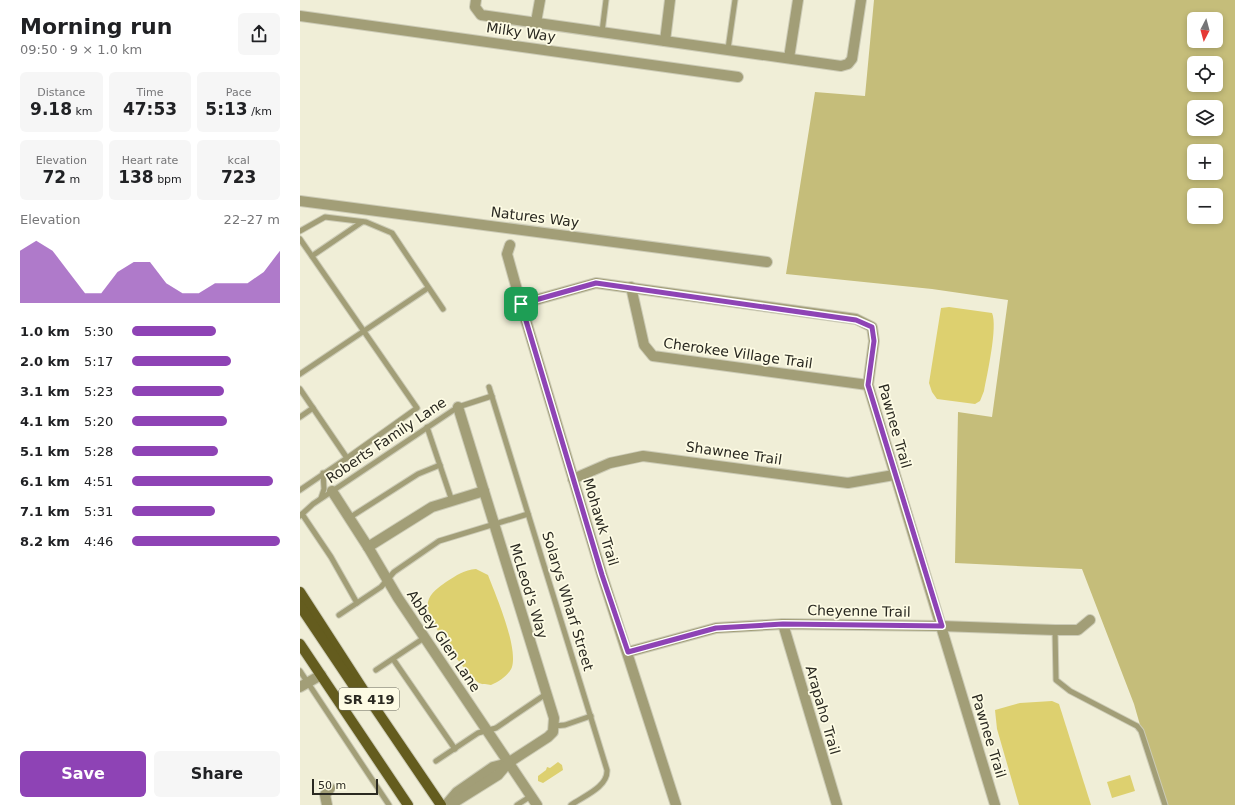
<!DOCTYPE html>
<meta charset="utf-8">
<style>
:root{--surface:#fff;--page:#f6f6f6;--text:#202124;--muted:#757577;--accent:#8e43b5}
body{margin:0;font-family:"DejaVu Sans",sans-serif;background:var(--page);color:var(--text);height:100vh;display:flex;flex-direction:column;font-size:15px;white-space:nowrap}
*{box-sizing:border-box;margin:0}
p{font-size:13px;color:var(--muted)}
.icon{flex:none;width:22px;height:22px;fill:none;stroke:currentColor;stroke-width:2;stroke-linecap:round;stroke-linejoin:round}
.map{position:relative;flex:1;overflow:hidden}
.panel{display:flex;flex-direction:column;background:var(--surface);width:300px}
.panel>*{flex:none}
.needle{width:26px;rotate:186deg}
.buttons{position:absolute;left:887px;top:12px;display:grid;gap:8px}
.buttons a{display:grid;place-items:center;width:36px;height:36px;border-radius:6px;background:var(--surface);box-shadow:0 2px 6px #0003;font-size:20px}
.scale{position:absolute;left:12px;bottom:10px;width:66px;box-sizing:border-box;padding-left:4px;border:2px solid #2a2921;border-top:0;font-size:11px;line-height:14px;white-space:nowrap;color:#2a2921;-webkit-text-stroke:3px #fdfbe4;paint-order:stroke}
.pin{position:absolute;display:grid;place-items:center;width:34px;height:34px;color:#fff;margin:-17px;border-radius:8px;box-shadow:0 2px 6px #0006}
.round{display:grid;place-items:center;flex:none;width:42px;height:42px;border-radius:6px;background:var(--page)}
.summary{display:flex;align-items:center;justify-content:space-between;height:68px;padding:0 20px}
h1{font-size:22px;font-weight:800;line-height:30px}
.metrics{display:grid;grid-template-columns:repeat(3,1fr);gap:6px;height:68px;padding:4px 20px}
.metrics div{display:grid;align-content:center;border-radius:6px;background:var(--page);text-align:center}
.metrics b{font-size:17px;font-weight:800}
.metrics small{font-size:11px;font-weight:400}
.metrics p{font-size:11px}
.chart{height:112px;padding:8px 20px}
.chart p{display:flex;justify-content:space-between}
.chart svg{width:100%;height:72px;margin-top:4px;fill:var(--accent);opacity:.7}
.cta{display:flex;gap:8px;margin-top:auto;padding:8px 20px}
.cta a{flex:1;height:46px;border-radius:6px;background:var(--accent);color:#fff;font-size:16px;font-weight:800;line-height:46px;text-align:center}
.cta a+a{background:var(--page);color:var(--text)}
ul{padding:0 20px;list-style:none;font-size:13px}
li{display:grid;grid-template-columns:64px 48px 1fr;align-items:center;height:30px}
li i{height:10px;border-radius:5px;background:var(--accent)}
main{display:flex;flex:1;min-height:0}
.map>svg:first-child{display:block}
.green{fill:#c5bd7a;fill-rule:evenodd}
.water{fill:#ddd06f}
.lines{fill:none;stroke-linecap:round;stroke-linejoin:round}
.service-casing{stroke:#cccbb6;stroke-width:7}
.minor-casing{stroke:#cccbb6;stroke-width:12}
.primary-casing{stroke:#cccbb6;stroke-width:12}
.service{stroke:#a29e77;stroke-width:5}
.minor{stroke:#a29e77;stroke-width:10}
.primary{stroke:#645c1e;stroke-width:10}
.route-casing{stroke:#fff;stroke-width:8}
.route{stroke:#8e43b5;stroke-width:5}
.labels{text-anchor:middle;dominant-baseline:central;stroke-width:3.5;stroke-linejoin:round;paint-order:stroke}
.shield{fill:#fdfbe4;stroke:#69685c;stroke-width:1}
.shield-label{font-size:13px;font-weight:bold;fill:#2a2921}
.street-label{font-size:14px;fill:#2a2921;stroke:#fdfbe4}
</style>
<main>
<section class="panel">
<div class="summary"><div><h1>Morning run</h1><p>09:50 · 9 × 1.0 km</p></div><a class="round"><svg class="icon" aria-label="share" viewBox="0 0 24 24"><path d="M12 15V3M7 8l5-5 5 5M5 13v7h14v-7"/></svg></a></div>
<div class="metrics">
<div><p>Distance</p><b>9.18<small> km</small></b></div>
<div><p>Time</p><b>47:53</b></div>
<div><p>Pace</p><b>5:13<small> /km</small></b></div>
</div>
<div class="metrics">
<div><p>Elevation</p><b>72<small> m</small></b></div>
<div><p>Heart rate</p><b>138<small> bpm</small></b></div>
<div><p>kcal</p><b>723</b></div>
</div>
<div class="chart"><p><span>Elevation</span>22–27 m</p>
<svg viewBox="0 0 160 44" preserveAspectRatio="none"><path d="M0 44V12L10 6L20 12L30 25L40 38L50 38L60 25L70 19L80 19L90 32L100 38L110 38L120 32L130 32L140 32L150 25L160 12V44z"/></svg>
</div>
<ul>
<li><b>1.0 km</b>5:30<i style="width:57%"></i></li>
<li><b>2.0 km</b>5:17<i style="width:67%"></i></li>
<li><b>3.1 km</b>5:23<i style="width:62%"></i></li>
<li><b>4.1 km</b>5:20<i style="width:64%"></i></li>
<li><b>5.1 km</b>5:28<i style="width:58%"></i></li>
<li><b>6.1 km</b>4:51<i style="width:95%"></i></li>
<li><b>7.1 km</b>5:31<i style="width:56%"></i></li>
<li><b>8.2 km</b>4:46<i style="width:100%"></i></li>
</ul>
<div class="cta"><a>Save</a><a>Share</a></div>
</section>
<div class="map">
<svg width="935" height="805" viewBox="0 0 935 805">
<rect width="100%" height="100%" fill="#f0eed7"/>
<path class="green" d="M 574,0 L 935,0 L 935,805 L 863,805 L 834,704 L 782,569 L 655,563 L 658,412 L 692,417 L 708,300 L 632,289 L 486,274 L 515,92 L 565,96 ZM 894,19 L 916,19 L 916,41 L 894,41 ZM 894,63 L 916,63 L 916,85 L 894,85 ZM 894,107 L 916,107 L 916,129 L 894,129 ZM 894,151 L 916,151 L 916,173 L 894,173 ZM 894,195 L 916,195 L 916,217 L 894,217 Z"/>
<g class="water">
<path d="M 649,307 L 692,313 C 698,326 687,375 684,391 L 680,401 L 675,404 L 637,399 L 632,392 L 629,383 L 641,308 Z"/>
<path d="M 176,569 L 188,575 C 196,596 218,646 212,667 C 209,675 199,682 191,685 C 187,684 183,685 179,683 C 166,674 123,617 128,602 C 130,593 139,587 146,582 C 157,575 164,570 176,569 Z"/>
<polygon points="752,701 759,704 791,805 719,805 697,729 695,710 720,703"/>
<polygon points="258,762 262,765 263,770 243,783 238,781 238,776 246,770 247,767 250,768"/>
<polygon points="830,775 835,791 812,798 807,782"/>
</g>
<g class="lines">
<g class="service-casing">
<g id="service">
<polyline points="302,32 306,0"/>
<polyline points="428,49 435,0"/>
<polyline points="0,231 25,217 66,222 92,233 143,309"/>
<polyline points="0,239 117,408 47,458 0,389"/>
<polyline points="12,256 62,222"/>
<polyline points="0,374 128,288"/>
<path d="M 189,387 L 307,770 C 308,787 284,796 271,805"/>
<polyline points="0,417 13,408"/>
<polyline points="127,427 152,501"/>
<polyline points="0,490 47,458"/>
<polyline points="21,498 24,489 23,473"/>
<polyline points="2,514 31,557 57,603"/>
<polyline points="0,516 13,504 158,407 192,396"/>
<polyline points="49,518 118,474 140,465"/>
<polyline points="39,615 81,587 94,572 139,541 228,514"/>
<polyline points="755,630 756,680 770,691 837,726 841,731 865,805"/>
<polyline points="93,659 155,749"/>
<polyline points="76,670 124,638"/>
<polyline points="0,671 89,805"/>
<polyline points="254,726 265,725 291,716"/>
<polyline points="136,761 178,733 196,728 246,694"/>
<polyline points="217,805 231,796"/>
</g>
</g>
<g class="minor-casing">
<g id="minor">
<polyline points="176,0 175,7 181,15 541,66 548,64 552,59 561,0"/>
<polyline points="0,16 438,77"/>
<polyline points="236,22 240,0"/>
<polyline points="365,41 370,0"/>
<polyline points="489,58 498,0"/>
<polyline points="0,201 467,262"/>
<polyline points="210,245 207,254 221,304 302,575 376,805"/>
<polyline points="331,287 344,345 353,356 568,385"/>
<polyline points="221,304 296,283 556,319 572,327 574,341 568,385 695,805"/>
<polyline points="273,479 310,463 343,456 548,483 594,475"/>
<polyline points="32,491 68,547 98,598 237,805"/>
<polyline points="68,547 132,507 184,491"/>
<polyline points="483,624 537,805"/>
<polyline points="328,652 416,628 483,624 641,626 755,630 778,630 790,620"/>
<polyline points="0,687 21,675"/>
<polyline points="27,805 25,795 30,788"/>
<polyline points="146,805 157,792 193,767 208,763 248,737 253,732 254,718 158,407"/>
<polyline points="150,805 198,775 208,763"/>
</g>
</g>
<g class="primary-casing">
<g id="primary">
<polyline points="0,592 73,705 141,805"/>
<polyline points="0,606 53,685"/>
<polyline points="0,644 108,805"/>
</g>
</g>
<use href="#service" class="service"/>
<use href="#minor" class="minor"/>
<use href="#primary" class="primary"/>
</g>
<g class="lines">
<g class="route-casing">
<polygon id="route" points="296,283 556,320 572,327 574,341 568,385 642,626 483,624 416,628 328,652 302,575 221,304"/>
</g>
<use href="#route" class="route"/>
</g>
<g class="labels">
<rect class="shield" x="39" y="688" width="60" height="22" rx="3"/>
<g class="shield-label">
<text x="69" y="699">SR 419</text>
</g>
<g class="street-label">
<text transform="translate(221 32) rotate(8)">Milky Way</text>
<text transform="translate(235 217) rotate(7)">Natures Way</text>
<text transform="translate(438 353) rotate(8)">Cherokee Village Trail</text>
<text transform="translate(595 426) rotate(74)">Pawnee Trail</text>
<text transform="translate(86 440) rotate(-34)">Roberts Family Lane</text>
<text transform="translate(434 453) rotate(8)">Shawnee Trail</text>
<text transform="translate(301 522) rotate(73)">Mohawk Trail</text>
<text transform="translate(229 591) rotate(73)">McLeod's Way</text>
<text transform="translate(268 601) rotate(73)">Solarys Wharf Street</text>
<text transform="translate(559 611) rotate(1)">Cheyenne Trail</text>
<text transform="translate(144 641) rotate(56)">Abbey Glen Lane</text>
<text transform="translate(523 710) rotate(74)">Arapaho Trail</text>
<text transform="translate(689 736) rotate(73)">Pawnee Trail</text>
</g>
</g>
</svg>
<div class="buttons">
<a><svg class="needle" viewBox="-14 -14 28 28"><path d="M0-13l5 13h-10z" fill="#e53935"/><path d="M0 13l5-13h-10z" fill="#757577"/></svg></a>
<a><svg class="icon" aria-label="locate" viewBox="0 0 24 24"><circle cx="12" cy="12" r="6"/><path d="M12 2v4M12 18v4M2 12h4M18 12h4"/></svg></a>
<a><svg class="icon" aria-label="layers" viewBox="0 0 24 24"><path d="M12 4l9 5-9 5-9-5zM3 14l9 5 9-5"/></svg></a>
<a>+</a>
<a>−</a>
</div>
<div class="scale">50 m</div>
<div class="pin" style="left:221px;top:304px;background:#1e9e55"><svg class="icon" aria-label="arrive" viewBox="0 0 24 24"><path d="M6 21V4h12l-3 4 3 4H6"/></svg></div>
</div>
</main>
